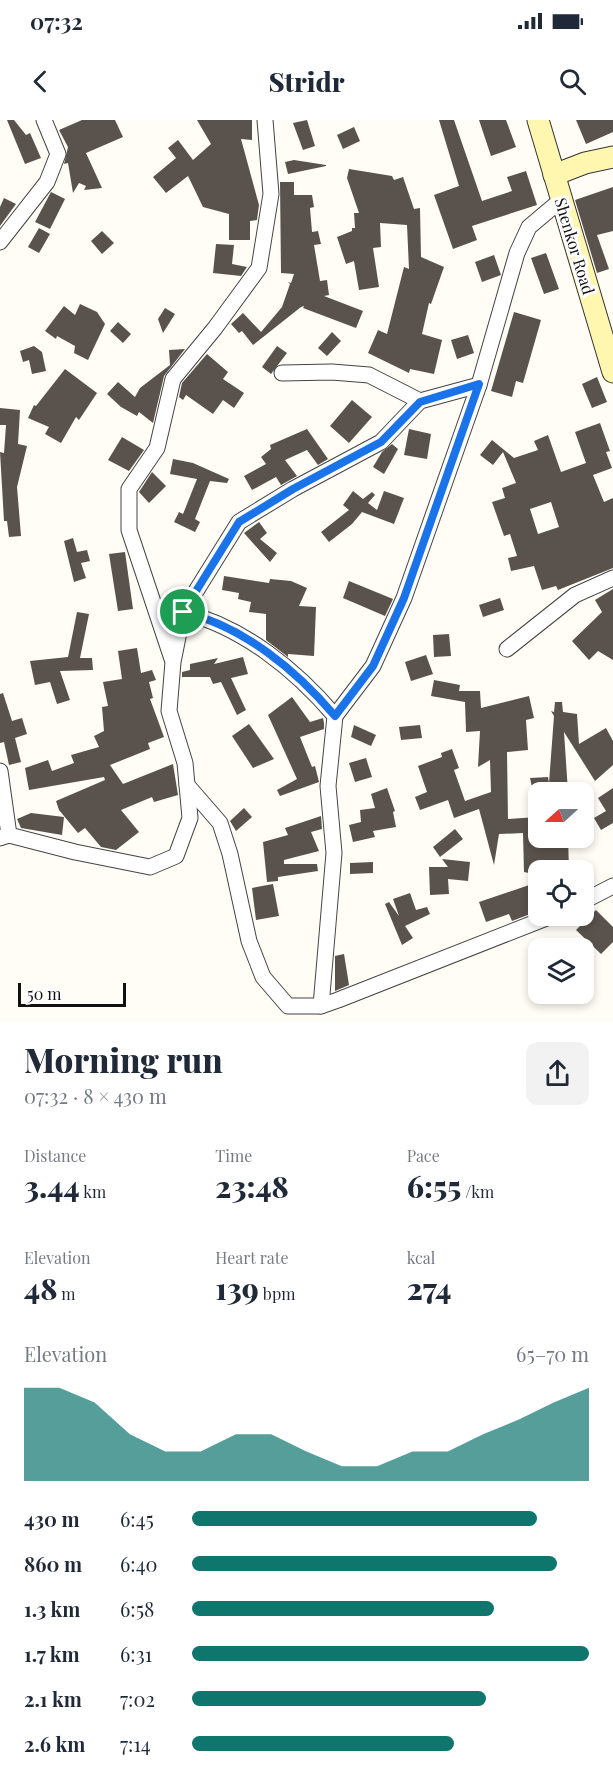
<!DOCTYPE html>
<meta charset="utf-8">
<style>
:root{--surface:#fff;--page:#f2f2f3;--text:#1f2937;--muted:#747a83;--accent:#0f766e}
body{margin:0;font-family:"Playfair Display",serif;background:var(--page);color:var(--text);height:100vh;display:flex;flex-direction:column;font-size:22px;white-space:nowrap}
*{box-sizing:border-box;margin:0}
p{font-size:20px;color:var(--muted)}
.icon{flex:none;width:33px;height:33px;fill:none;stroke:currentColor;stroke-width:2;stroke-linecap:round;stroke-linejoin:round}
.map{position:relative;height:902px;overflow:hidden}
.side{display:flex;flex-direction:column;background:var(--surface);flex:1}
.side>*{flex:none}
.needle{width:39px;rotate:249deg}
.fabs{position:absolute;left:528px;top:662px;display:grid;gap:12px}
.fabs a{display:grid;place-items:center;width:66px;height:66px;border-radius:12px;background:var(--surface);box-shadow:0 3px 9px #0003;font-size:30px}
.scale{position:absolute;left:18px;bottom:15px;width:108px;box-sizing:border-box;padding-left:6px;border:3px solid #111;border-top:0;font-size:16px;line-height:21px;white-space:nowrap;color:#111;-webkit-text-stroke:4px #fff;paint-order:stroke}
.pin{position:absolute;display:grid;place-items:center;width:51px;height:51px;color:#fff;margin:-26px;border:3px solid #fff;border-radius:50%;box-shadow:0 2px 6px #0007}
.round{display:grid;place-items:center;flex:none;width:63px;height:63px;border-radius:12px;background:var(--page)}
.overview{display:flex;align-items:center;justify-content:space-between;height:102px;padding:0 24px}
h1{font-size:33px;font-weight:800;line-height:45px}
.metrics{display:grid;grid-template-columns:repeat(3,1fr);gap:9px;height:102px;padding:6px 24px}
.metrics div{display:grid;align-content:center}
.metrics b{font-size:30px;font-weight:800}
.metrics small{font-size:16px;font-weight:400}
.metrics p{font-size:16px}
.chart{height:168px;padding:12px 24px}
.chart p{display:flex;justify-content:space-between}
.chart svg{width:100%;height:108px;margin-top:6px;fill:var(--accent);opacity:.7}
ul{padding:0 24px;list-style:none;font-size:20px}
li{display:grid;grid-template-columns:96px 72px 1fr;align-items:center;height:45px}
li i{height:15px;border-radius:8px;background:var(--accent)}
.status{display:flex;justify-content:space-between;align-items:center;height:42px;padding:0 30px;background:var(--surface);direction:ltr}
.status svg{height:16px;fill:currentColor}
header{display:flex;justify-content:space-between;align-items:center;height:78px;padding:0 24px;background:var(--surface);font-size:27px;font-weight:800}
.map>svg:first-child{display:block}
.building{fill:#5a524d;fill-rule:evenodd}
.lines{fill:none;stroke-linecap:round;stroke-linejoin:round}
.street-casing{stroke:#444;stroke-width:17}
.secondary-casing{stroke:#333;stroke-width:23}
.street{stroke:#fff;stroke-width:15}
.secondary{stroke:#fff6b0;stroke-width:21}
.route-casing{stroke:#fff;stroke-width:12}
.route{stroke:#1a73e8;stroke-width:8}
.labels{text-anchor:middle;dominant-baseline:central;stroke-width:6;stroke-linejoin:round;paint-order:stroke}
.street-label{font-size:16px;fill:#111;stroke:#fff}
</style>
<div class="status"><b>07:32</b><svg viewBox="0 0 49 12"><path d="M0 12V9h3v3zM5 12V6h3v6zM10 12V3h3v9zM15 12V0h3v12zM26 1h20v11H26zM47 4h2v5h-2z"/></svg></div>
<header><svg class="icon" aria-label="back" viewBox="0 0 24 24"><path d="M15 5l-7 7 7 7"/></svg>Stridr<svg class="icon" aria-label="search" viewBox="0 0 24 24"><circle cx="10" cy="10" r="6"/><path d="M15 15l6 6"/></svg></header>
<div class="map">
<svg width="613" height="902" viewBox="0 0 613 902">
<rect width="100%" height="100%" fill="#fffdf5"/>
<g class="building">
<polygon points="7,0 14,0 26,15 30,13 41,38 25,44"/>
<polygon points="82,0 115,0 123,17 86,33 102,68 84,70 86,66 79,63 73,73 68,43 64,44 68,27 59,10"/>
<polygon points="197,0 252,0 252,20 241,19 259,85 257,100 250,101 250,120 229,120 229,94 203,87 188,56 166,73 153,57 176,38 168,28 178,20 193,40 211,24"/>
<polygon points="307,0 315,26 303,30 293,3"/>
<polygon points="439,0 454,0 482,81 512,71 507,57 526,51 537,85 472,106 477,120 453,129 434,75 459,66"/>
<polygon points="479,0 506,0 516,27 491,36"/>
<polygon points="576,0 613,0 613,12 586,24"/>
<polygon points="354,7 360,21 343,29 337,15"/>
<polygon points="294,40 326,45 326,46 288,54 285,42"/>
<polygon points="349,49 392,56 394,60 403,57 414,89 420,88 421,137 444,147 431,184 429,183 422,214 442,220 434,254 410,249 409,253 368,233 378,210 387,214 404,147 409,149 407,105 380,103 381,127 373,128 379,167 359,170 354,141 346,144 337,117 352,111 352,108 355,108 354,93 359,93 347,58"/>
<polygon points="280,62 294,62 294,75 312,75 314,87 310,88 312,112 318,111 321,124 314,125 320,161 327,160 329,175 324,176 363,191 356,208 303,188 304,186 301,187 253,225 242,211 239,213 231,204 243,193 261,212 282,187 290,164 288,162 291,163 294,154 281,153"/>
<polygon points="613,67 613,111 597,115 609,149 597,153 575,80"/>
<polygon points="51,72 65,79 50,109 35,102"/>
<polygon points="4,78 16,84 0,106 0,87"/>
<polygon points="39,108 50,114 39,133 28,127"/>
<polygon points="102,111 114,123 102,134 91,121"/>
<polygon points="216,124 234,125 232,144 247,147 241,156 213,153"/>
<polygon points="546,133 559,169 544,174 531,138"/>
<polygon points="494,135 501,155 482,162 475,142"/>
<polygon points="80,184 97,192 105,204 88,240 74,233 75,226 57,216 56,219 45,211 64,186 75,195"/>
<polygon points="165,188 175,194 163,213 158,199"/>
<polygon points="514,192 541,200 523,263 516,261 512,277 491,271"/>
<polygon points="118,202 131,214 123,223 110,211"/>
<polygon points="332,212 341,221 327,236 318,228"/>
<polygon points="468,215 474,233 457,239 451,220"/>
<polygon points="34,226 42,232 46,251 32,254 29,240 23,242 20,231"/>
<polygon points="277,226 287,233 271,254 262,247"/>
<polygon points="185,229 164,256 153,303 139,292 137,296 121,287 107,274 118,262 135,277 140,268 170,245 169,230"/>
<polygon points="207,234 228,252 223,259 244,273 234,288 223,280 213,294 186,275 183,280 179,277 182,263"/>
<polygon points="65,249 97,273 79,300 76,297 61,323 45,314 49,307 28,298 34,285 36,286"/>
<polygon points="597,257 607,282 592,288 582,264"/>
<polygon points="352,280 372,297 349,323 330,306"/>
<polygon points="0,288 20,290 18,324 27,326 17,367 21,416 9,417 7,401 4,401 0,332 4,333 6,305 0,305"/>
<path d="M 600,303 L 610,331 L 606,332 L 612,348 L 593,355 L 604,382 L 613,378 L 613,448 L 558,470 L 556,466 L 542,470 L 534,446 L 511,451 L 508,438 L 517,436 L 510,414 L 504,416 L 492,382 L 505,378 L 502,368 L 516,363 L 503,332 L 493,345 L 480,335 L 492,320 L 514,338 L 538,330 L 534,321 L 548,315 L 561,352 L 586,343 L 575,312 ZM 551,382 L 559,407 L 538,414 L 530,389 Z"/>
<polygon points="307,309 328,339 318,345 307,330 285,340 297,356 281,365 276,357 252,370 244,356 266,344 261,337 271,329 270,325"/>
<polygon points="409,309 431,314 427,339 404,335"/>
<polygon points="122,317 144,330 129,351 108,340"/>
<polygon points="392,324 398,329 384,354 373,347 382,332"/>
<polygon points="173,339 193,343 229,359 227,363 210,361 195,399 200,402 195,412 174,402 179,392 183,394 197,359 170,354"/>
<polygon points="152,352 166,366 149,383 139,372"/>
<polygon points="353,371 363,379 372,372 375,375 368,383 377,390 384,371 404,378 394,404 362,392 352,404 329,422 321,412 349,390 343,385"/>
<polygon points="259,402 267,413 260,419 277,433 270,442 244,413"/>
<polygon points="73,418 77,432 87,430 90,441 81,443 86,458 74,462 64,421"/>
<polygon points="125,432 133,489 118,491 109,434"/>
<polygon points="224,456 269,463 270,459 291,461 307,468 299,486 316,487 314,536 288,534 288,537 266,520 266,494 249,492 251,482 238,479 239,473 222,470"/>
<polygon points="349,461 393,479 385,496 343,478"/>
<polygon points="613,469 613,540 598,531 589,540 572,521 602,492 595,480"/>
<polygon points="500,478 504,490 483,497 479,485"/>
<polygon points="77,492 89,494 80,538 92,538 93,550 60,551 70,580 57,584 50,562 35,565 30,541 68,537"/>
<polygon points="449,514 451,536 434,537 433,515"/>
<polygon points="137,528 141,553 152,550 156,560 149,562 153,578 150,579 164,617 148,623 150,629 110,645 123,664 173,644 178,675 154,682 152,677 121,690 139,712 116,730 101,727 85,708 78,713 59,690 56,681 105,660 104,657 29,670 25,648 48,640 52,651 74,643 71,635 99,627 94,616 104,611 102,587 108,586 103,562 122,559 118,531"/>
<polygon points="426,535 433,554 411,561 405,542"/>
<polygon points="243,537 248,554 231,558 246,590 237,595 221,562 213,564 210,557 182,557 182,552 190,550 190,544 218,538 214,544"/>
<polygon points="434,560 460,565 459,571 480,571 481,588 529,576 534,598 526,600 528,630 507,632 508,699 538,697 538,717 568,717 569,750 538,750 538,755 524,752 523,713 499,714 494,745 479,689 454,698 448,680 420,690 415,677 427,672 418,646 442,637 441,633 452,629 459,648 454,650 465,681 491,672 490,640 478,647 480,611 466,612 465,582 431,576"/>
<polygon points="3,573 12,601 22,598 27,614 15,618 21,642 9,645 4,622 0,623 0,574"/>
<polygon points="292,577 310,602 323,598 324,603 324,609 300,617 312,647 315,646 319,662 280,676 277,670 297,659 268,595"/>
<polygon points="555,582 562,582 563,592 577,594 579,624 606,608 613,621 613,645 595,661 564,612 568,672 533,672 530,658 548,657 549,663 554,596 551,591 554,592"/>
<polygon points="249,604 274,639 253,648 232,616"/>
<polygon points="354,605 376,615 371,626 351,617"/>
<polygon points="420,605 422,618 401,620 399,607"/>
<polygon points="366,638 372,657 355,662 349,643"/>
<polygon points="387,668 395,691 393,692 396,707 373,711 375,717 353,722 349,705 361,702 360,690 375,688 371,674"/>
<polygon points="613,668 613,703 601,710 594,698 606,691 598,678"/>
<polygon points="244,688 252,697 236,711 230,701"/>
<polygon points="31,693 64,697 62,715 21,708 17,699"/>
<polygon points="321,696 322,709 311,712 319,731 284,740 284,744 317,744 318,751 278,757 278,761 267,762 263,722 288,715 285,708"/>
<polygon points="455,709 463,719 440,737 433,727"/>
<polygon points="442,739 470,742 468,761 448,759 449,774 430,775 429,747 448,747"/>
<polygon points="373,742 373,753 350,754 350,743"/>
<polygon points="538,762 538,791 512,801 509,794 486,802 479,782"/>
<polygon points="273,764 279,796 256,800 252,768"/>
<polygon points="410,773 416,790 427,787 430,794 405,806 413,818 402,825 385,784 389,782 399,796 393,779"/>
<polygon points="596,790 613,807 613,822 601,834 576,810"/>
<polygon points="344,834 349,865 335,871 335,836"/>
</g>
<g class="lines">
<g class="street-casing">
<g id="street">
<polyline points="0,122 47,62 58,34 44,0"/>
<polyline points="282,253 332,252 369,255 420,281"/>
<polyline points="183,492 239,402 293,369 381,322 420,281 479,265"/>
<polyline points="507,529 575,475 613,458"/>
<polyline points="172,539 129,410 129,369 157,328 173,259 215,208 259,148 271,74 265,0"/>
<polyline points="0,651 9,715"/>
<polyline points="187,665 220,703 230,734 249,821 263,857 288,886 321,886 338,880 554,795"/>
<path d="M 0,718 L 9,715 L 75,732 L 150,747 L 176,736 L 190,698 L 185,643 L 169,591 L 173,542 L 183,492 C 243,507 296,550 335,596 L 373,546 L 404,478 L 479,265 L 517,133 L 529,107 L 561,80"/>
<polyline points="584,781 613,766"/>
<polyline points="321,886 334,733 328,666 335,596"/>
</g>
</g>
<g class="secondary-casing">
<g id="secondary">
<polyline points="538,0 613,252"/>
<polyline points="554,55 585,43 613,37"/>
</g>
</g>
<use href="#street" class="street"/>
<use href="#secondary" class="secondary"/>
</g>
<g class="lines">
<g class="route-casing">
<path id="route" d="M 479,264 L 404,478 L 373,546 L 335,596 C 296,550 243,506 183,492 L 239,402 L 293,369 L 381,322 L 420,282 Z"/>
</g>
<use href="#route" class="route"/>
</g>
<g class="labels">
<g class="street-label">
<text transform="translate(575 126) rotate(73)">Shenkor Road</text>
</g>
</g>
</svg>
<div class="fabs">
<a><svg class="needle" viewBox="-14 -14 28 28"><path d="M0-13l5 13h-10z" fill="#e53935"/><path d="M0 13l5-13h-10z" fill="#747a83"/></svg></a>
<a><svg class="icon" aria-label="locate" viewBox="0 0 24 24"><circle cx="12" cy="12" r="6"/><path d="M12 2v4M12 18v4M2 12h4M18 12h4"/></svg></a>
<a><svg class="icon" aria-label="layers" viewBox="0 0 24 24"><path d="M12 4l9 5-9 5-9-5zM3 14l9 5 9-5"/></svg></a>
</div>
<div class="scale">50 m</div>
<div class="pin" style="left:183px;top:492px;background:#1e9e55"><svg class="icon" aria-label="arrive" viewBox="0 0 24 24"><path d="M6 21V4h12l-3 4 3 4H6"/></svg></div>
</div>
<section class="side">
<div class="overview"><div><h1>Morning run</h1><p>07:32 · 8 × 430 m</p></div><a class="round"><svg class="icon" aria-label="share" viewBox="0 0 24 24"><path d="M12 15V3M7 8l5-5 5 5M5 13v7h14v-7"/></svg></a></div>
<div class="metrics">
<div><p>Distance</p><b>3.44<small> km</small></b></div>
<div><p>Time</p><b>23:48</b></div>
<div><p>Pace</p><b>6:55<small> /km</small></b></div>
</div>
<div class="metrics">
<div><p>Elevation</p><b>48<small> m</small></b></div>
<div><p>Heart rate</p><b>139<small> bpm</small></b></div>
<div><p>kcal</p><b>274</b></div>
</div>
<div class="chart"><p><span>Elevation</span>65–70 m</p>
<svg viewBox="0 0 160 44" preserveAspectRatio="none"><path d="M0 44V6L10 6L20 12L30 25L40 32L50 32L60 25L70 25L80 32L90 38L100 38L110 32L120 32L130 25L140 19L150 12L160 6V44z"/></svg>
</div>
<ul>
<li><b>430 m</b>6:45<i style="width:87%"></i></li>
<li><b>860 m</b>6:40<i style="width:92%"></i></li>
<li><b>1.3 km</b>6:58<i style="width:76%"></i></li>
<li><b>1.7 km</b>6:31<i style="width:100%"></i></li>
<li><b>2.1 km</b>7:02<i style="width:74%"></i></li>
<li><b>2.6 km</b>7:14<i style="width:66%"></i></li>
</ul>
</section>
